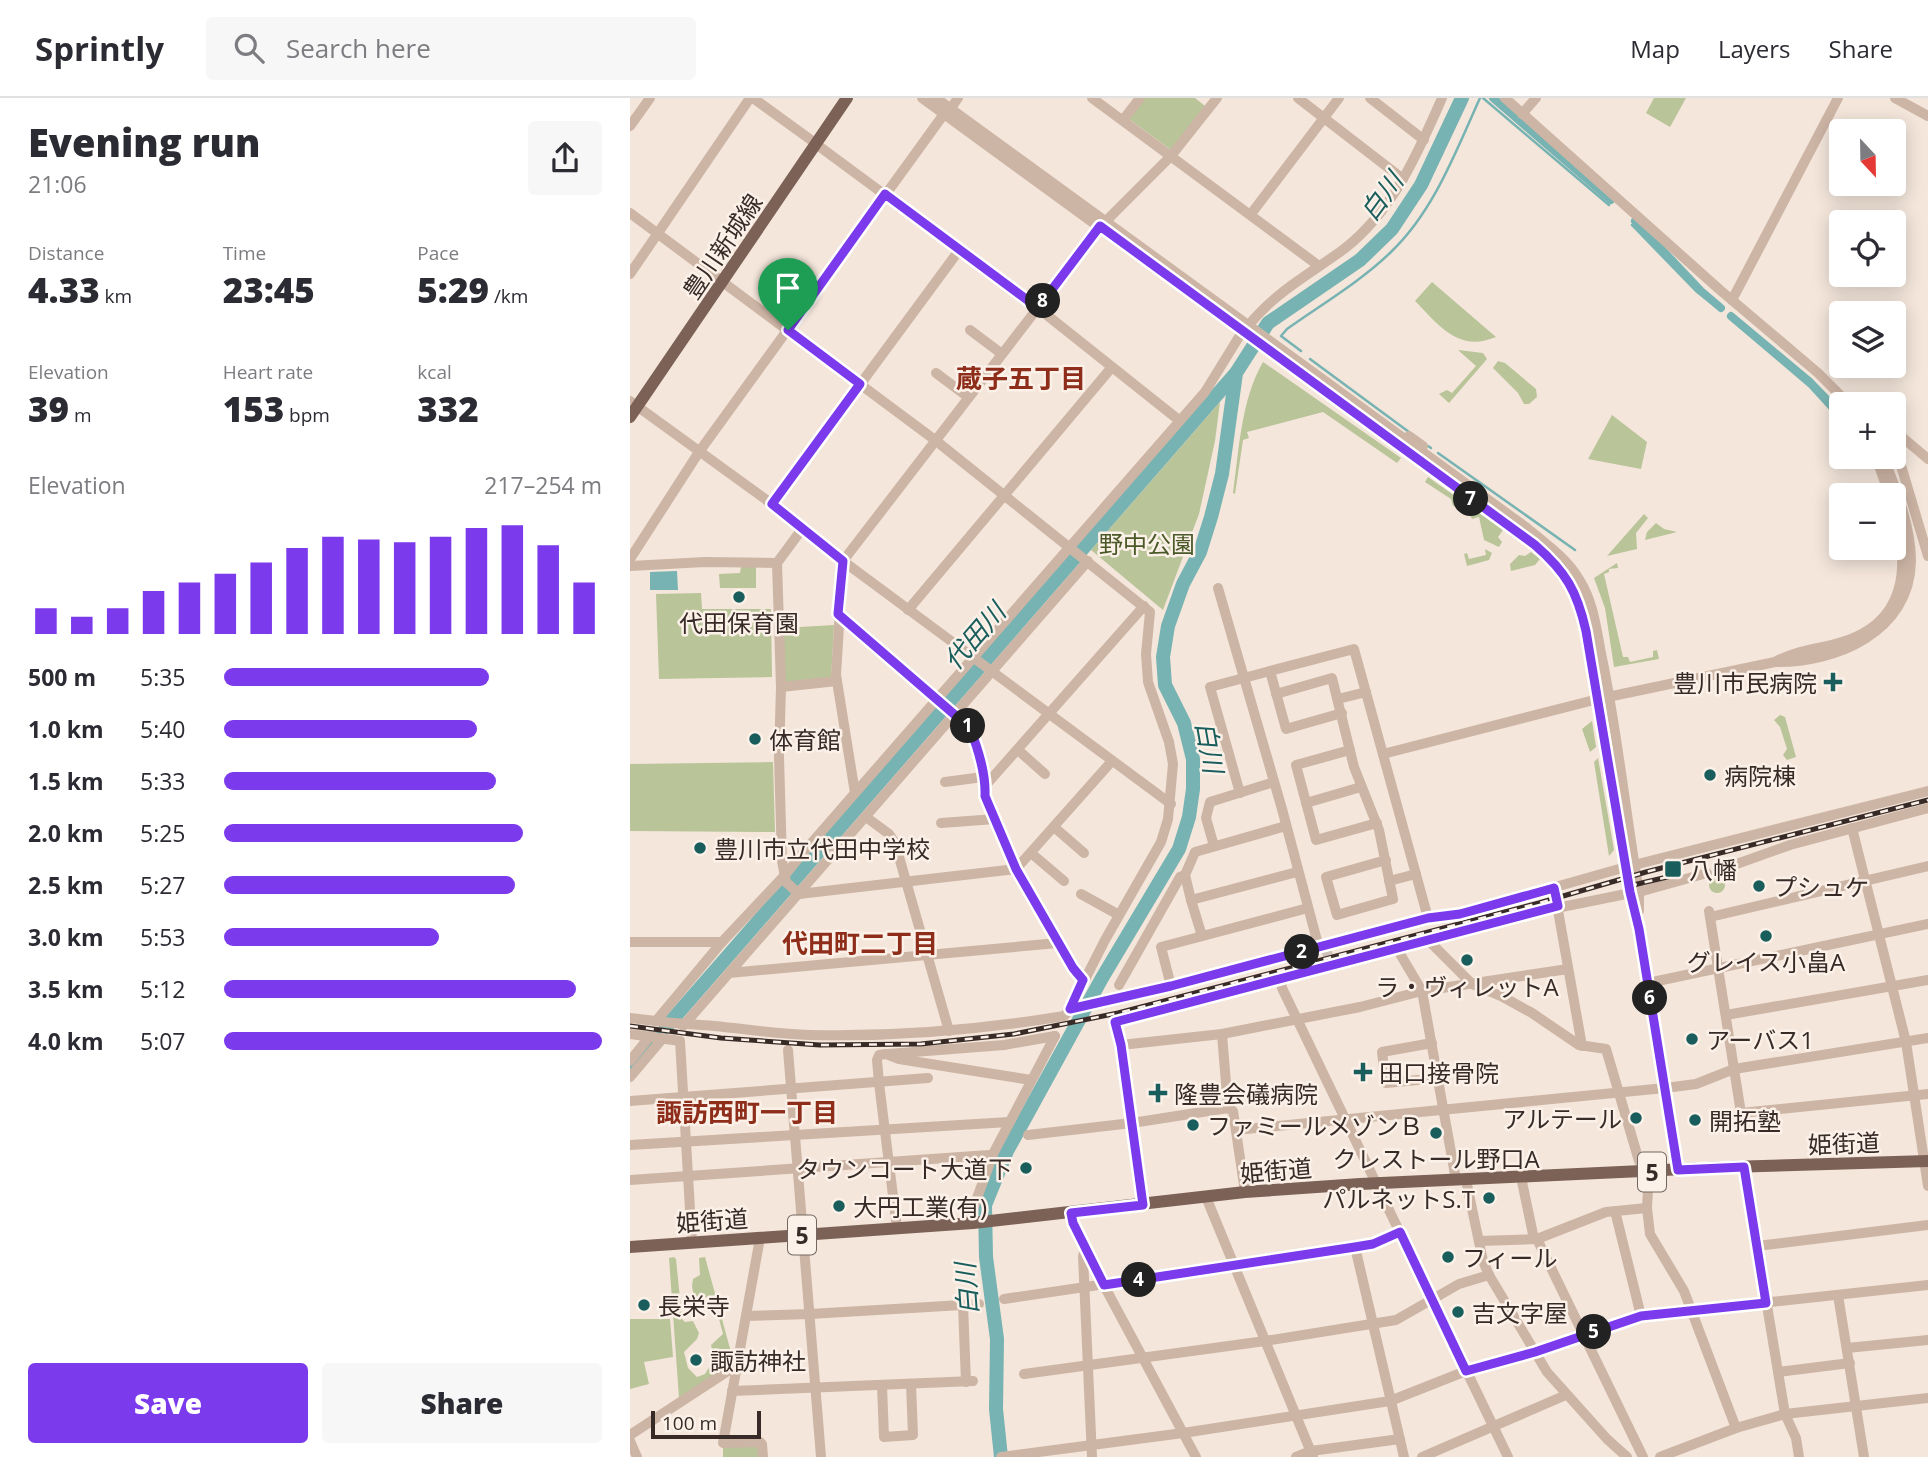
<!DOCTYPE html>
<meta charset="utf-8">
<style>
:root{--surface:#fff;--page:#f7f7f7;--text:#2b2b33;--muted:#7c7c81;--line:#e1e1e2;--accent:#7c3aed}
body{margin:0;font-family:"Open Sans","Noto Sans JP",sans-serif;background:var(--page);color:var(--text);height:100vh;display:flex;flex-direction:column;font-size:26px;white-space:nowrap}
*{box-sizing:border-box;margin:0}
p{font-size:23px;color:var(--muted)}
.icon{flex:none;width:38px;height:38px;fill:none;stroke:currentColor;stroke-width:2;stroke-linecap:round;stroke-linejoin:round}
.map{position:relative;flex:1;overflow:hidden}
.panel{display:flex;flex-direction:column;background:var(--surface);width:630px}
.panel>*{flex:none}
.needle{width:46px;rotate:158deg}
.controls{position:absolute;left:1199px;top:21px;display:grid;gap:14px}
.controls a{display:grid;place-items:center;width:77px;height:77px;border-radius:7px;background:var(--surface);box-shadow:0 4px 18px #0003;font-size:35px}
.scale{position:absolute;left:21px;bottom:18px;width:110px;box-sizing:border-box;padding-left:7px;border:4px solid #382b27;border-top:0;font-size:19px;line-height:24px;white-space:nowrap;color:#382b27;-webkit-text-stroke:5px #fbf1e8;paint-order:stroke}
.pin{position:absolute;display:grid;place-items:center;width:60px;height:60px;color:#fff;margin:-72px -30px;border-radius:50% 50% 50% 0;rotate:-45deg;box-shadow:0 0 7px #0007}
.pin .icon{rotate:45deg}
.km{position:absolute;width:35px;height:35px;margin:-18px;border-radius:50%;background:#222;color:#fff;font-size:19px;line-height:35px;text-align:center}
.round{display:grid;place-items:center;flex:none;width:74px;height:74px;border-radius:7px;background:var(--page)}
.summary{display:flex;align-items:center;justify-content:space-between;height:119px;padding:0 28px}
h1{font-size:38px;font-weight:800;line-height:52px}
.metrics{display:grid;grid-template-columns:repeat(3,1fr);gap:10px;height:119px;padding:7px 28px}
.metrics div{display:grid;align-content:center}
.metrics b{font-size:35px;font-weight:800}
.metrics small{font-size:19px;font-weight:400}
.metrics p{font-size:19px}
.chart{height:196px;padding:14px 28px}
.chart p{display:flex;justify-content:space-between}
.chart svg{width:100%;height:126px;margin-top:7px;stroke:var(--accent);stroke-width:6}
.button{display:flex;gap:14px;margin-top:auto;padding:14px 28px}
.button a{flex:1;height:80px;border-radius:7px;background:var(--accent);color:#fff;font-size:28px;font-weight:800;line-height:80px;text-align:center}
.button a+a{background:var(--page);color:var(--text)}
ul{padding:0 28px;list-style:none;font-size:23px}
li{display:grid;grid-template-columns:112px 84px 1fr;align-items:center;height:52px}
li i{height:18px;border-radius:9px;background:var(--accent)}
header{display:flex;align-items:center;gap:42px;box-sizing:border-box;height:98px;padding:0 35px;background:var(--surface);border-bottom:2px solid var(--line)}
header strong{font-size:33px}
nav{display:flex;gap:38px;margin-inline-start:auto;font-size:24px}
.search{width:490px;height:63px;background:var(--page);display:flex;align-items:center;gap:18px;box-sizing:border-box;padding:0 24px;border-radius:7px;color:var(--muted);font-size:26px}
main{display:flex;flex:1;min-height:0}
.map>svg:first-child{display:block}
.green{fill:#b9c499}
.water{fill:#77b3b2}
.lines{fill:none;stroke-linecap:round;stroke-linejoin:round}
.stream{stroke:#77b3b2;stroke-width:2.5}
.canal{stroke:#77b3b2;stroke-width:8}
.river{stroke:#77b3b2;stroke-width:14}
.minor-tunnel{stroke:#cec1b7;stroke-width:10;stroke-dasharray:10 5;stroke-linecap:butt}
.minor{stroke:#cdb5a5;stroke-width:10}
.major{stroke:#7c6157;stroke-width:12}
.rail-casing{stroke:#382b27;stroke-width:5}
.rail{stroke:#fbf1e8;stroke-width:2.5;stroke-dasharray:8;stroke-linecap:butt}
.route-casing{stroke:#fff;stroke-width:14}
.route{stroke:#7c3aed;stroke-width:9}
.poi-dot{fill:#195e5d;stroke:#fbf1e8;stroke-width:2.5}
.labels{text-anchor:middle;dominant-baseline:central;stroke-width:5;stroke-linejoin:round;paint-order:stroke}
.shield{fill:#fbf1e8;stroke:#726661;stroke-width:2}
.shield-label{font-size:23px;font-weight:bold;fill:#382b27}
.street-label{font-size:24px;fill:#382b27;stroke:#fbf1e8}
.park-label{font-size:24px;fill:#4b5929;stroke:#fbf1e8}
.poi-label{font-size:24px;fill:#382b27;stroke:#fbf1e8;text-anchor:start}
.water-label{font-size:26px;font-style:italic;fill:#195e5d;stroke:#fbf1e8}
.neighbourhood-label{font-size:26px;font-weight:bold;fill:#8e2d19;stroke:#fbf1e8}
</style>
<header>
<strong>Sprintly</strong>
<div class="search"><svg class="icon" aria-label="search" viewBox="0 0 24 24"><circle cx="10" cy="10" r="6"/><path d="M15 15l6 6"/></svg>Search here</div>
<nav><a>Map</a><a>Layers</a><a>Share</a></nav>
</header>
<main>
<section class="panel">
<div class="summary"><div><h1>Evening run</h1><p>21:06</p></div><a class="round"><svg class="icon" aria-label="share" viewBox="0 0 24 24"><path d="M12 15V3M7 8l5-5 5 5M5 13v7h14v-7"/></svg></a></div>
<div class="metrics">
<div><p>Distance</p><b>4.33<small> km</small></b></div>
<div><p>Time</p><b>23:45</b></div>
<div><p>Pace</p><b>5:29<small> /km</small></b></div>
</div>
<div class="metrics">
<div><p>Elevation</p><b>39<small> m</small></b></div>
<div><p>Heart rate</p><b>153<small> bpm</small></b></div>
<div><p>kcal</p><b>332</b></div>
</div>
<div class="chart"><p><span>Elevation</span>217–254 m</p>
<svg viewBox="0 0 160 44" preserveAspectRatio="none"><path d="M5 44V35M15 44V38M25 44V35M35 44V29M45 44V26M55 44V23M65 44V19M75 44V14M85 44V10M95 44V11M105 44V12M115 44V10M125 44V7M135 44V6M145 44V13M155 44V26"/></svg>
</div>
<ul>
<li><b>500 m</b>5:35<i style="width:70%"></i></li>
<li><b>1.0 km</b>5:40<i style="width:67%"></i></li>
<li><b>1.5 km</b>5:33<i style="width:72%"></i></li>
<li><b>2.0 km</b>5:25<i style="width:79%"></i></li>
<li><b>2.5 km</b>5:27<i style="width:77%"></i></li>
<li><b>3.0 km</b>5:53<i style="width:57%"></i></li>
<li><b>3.5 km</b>5:12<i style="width:93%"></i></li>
<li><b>4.0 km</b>5:07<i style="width:100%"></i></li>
</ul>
<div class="button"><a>Save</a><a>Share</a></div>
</section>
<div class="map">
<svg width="1298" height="1359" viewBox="0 0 1298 1359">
<rect width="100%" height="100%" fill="#f4e6db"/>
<g class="green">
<polygon points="515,0 565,0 575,8 541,52 499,21"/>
<polygon points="1024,0 1056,0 1040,29 1016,15"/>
<path d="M 802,184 L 866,239 C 828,255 809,227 785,203 Z"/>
<polygon points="828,252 853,255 857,261 819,305 809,296 817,292 822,295 846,268"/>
<polygon points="868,263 875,265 906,291 907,299 899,306 894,306 888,295 863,270"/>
<path d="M 633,264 L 771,360 L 767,365 L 693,314 L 617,334 L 619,340 L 613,342 L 605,396 L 603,395 C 609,352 611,302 633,264 Z"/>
<polygon points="590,304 585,343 569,416 533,512 461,452"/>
<polygon points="982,317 1017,344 1011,371 958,361"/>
<polygon points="798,379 873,432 868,439 872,444 869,449 854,442 849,419 842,421 836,410 823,408 821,401 795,384"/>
<polygon points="1014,416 1018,420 1006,435 1007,451 977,458"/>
<polygon points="1026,425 1034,431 1047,434 1015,442 1017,434"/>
<polygon points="855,451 862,455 859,462 837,468 834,456 837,455 839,461 856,457"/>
<polygon points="901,454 910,461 905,467 881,473 880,466 889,457 895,458"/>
<polygon points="987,465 988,470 979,471 979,474 974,476 993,559 998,559 1000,564 1023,559 1023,553 1027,552 1029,561 984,569 975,510 964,480"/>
<polygon points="111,469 126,469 126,490 90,490 89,476 110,475"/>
<polygon points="71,495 72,511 141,511 142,579 29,581 26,496"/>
<polygon points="204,527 201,580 156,585 153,582 153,530"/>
<polygon points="1150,617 1155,619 1166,659 1157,662 1153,657 1157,651 1150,629 1144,622"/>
<polygon points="962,623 966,649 960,654 952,631"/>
<polygon points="968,660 984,752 979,758 964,664"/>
<polygon points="143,664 145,734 0,733 0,666"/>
<circle cx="1087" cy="787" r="8"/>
<polygon points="44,1159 46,1161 52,1221 55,1224 63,1223 69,1235 67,1241 54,1254 58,1270 67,1279 75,1276 84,1262 81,1247 93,1236 84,1202 81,1199 64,1200 62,1188 63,1181 70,1177 69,1160 75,1159 104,1265 49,1300 39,1160"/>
<polygon points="0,1221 40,1221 43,1259 14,1264 19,1286 0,1291"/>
<polygon points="127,1346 130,1359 93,1359 93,1348"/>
</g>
<polygon class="water" points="47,473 48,492 20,492 20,474"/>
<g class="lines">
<g class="stream">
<polyline points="853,0 979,107"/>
<polyline points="1002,127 1066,193 1090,212"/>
<polyline points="1099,220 1179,288 1211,323"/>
<path d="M 671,253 L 651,238 L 657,231 C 692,206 730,184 761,154 C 804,113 826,53 850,0"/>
<polyline points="680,261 779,334"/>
<polyline points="798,348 801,350"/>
<polyline points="808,355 945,452"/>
</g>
<g class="canal">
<polyline points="863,0 981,102"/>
<polyline points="1005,123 1071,193 1091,210"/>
<polyline points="1101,218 1179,283 1211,316"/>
</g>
<g class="river">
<polyline points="36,929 605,276"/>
<polyline points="0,970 29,937"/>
<polyline points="371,1359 366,1311 367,1241 356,1159 355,1107 377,1053 472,880 549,751 559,719 563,691 563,661 554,625 535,587 533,559 538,528 553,486 570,454 581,419 592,376 606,275 638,225 730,162 762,131 791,87 832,0"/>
</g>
<polyline class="minor-tunnel" points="695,848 701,867"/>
<g class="minor">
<polyline points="123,0 181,42"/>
<path d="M 292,0 L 905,447 C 936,473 947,494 956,533 L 1001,795 L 1009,831 L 1048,1072"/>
<path d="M 306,0 L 897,430 C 916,446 938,461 950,483 C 965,507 967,538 973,565 C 988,641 996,718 1009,794 L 1009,813"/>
<polyline points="462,0 689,168"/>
<polyline points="668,0 773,81"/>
<polyline points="740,0 794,42"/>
<polyline points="875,0 1090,192 1188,275 1219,306"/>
<polyline points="1265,0 1298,18"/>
<polyline points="321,10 328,0"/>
<polyline points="892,16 906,0"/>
<polyline points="493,22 510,0"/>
<polyline points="0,28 20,0"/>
<polyline points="186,46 408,210 550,323"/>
<path d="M 0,115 L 305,342 L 520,514 L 516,556 L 518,584 L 539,644 L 543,666 L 538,721 L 531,744 L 475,842 L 440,911 L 434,918 C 349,932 265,939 179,937 C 147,936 116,931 84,928 C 64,926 45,926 26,923 L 92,844 L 155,777 L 171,757 L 575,294 L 612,234"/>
<polyline points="621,116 709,0"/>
<polyline points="0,176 120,0"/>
<polyline points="1102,202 1208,0"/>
<path d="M 618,228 C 645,194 680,176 714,151 C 763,113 788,55 812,0"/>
<polyline points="340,232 372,256"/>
<polyline points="306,275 338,299"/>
<polyline points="0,303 142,406 213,463 541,706"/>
<polyline points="1264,332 1272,339 1267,354 1298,458"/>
<polyline points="779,338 793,348"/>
<polyline points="1272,339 1298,361"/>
<polyline points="1246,359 1257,390"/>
<polyline points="142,406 330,151"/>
<polyline points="0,461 69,354 314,16"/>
<polyline points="0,468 75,464 147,465"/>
<polyline points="588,490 652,711 689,850"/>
<polyline points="278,512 482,269"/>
<path d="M 208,516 L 340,630 C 348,651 356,675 355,698 L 386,771 L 443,870 L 453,882"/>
<path d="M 1145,564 C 1166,552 1190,551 1212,544 C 1278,524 1280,467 1264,411"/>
<polyline points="151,589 207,583"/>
<polyline points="646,596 702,580 724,669 749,732 763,801 707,817 696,779 756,762"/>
<polyline points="708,601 736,594"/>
<polyline points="712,615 656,631 640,573 724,551 798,820"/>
<polyline points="388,652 415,676"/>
<polyline points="720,652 666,667 686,742 747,725"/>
<path d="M 753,656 L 968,601 L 1145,564 C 1206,565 1280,534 1281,463 C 1281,429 1266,390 1253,359"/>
<polyline points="315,684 353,679"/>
<polyline points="355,688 514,508"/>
<polyline points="225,695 206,577 213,463 470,129 541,58 587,0"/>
<polyline points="610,695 580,589 640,573"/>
<polyline points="676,705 731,689"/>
<polyline points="236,719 259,736 265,745 319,933"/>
<polyline points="311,725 365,721"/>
<polyline points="424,729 454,755"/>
<polyline points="1222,730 1276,944 1298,1088"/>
<polyline points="584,748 576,720 580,704 644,684"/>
<polyline points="401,755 434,783"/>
<polyline points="1087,773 1160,747 1298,710"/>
<polyline points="759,783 786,776"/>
<polyline points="924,790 952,948"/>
<polyline points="1009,794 1077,775"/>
<polyline points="169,796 156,784 152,763 149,659 151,589 147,465 172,431"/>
<polyline points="169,796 386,771 482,663"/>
<polyline points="451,796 489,817"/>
<polyline points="561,802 555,777 565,754 656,728"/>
<polyline points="1079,813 1111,1015 1298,996"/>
<polyline points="1080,819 1298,768"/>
<polyline points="572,838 561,802 667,774"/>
<polyline points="797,841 842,886 873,899 902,915 949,947 976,951 1009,1063"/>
<polyline points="0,844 92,844"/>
<polyline points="766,849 792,893 826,1082"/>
<polyline points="99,875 428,845"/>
<polyline points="651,880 652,890 878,1359"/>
<polyline points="1018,885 1298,826"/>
<polyline points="489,887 550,779 555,777"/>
<polyline points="541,888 531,849 678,810"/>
<polyline points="440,911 541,888 798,820 830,816 996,769 1298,693"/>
<polyline points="1096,917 1298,882"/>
<polyline points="0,920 26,923"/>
<polyline points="53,928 458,463"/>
<polyline points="0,936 50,943 62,1145"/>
<polyline points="592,936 598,1010"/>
<polyline points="802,945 752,954 756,985 809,980"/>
<polyline points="491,947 592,936 730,909 792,893 938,871"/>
<polyline points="158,952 191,1359"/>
<polyline points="258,956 374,947 425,938"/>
<polyline points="0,963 21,937"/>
<polyline points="0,979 33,940"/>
<polyline points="0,1003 298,980"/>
<polyline points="606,1032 1035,990 1066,986 1104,971 1298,940"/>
<polyline points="398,1037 502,1025 598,1010 603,1013 615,1094"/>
<polyline points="0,1047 379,1024"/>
<polyline points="1114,1069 1155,1316 1166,1340 1169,1359"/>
<polyline points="1019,1074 1017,1110 1020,1136 1054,1193 1106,1330"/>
<polyline points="891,1079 904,1141"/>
<polyline points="0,1082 359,1057"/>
<polyline points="836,1082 853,1163 859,1177 917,1274 977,1341 997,1359"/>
<polyline points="576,1099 683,1359"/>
<polyline points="513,1107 491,947 485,924 868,822 1001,795"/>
<polyline points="985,1113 1011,1218"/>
<polyline points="441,1115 443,1125 455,1152 566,1359"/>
<polyline points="338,1125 363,1056 425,938"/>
<polyline points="267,1130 249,985 247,962 249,957 256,956 269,961 401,982"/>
<polyline points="130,1140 93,1345 130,1344 132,1346 133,1359"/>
<polyline points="907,1141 1013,1359"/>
<polyline points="849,1143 907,1141 976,1114 1017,1110"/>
<polyline points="1127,1148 1298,1127"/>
<polyline points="725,1149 774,1359"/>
<polyline points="455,1152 453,1158 462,1359"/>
<polyline points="1208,1197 1234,1359"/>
<polyline points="374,1201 725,1149 743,1146 770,1134"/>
<polyline points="333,1207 336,1284"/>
<polyline points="116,1218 180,1216 349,1206"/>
<polyline points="1217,1250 1298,1242"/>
<polyline points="1148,1274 1220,1265"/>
<polyline points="394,1276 635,1243 766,1222 829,1186 859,1177"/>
<polyline points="252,1288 254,1339 283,1337 281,1286"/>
<polyline points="102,1293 343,1283"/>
<polyline points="0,1337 107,1267"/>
<polyline points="0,1343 7,1359"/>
<polyline points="371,1359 553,1335 760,1303 836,1273 905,1254 1011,1218 1298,1187"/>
<polyline points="666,1359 681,1353 770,1341"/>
<polyline points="792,1359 936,1297"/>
<polyline points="1030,1359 1106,1330 1155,1316 1298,1300"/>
</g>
<g class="major">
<polyline points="0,319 217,0"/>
<polyline points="0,1149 343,1125 615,1094 730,1086 1098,1069 1298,1063"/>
</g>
<g class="rail-casing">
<g id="rail">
<polyline points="999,788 1050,776"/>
<polyline points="0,928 91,940 190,947 291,946 384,936 488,915 909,805 1016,774 1298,702"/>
</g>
</g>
<use href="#rail" class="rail"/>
</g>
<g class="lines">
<g class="route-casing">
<path id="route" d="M 255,96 L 408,210 L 470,128 L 905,447 C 936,474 947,493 956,533 L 1000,794 L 1009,831 L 1048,1072 L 1114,1069 L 1136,1205 L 1011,1218 L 905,1254 L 836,1273 L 770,1134 L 743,1146 L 725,1149 L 474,1187 L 443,1125 L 441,1115 L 513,1107 L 491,947 L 485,924 L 928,808 L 924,790 L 830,816 L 798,820 L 541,888 L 440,911 L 453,882 L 443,870 L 386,771 L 355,698 C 356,675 348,651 340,630 L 208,516 L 213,463 L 142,406 L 230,286 L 158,232 Z"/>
</g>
<use href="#route" class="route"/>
</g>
<g class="poi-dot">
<circle cx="109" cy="499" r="7"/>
<path d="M1199.5 573.5h7v7h7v7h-7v7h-7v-7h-7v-7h7z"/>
<circle cx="125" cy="641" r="7"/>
<circle cx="1080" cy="677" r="7"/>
<circle cx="70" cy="750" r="7"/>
<rect x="1034" y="762" width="18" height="18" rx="3.5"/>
<circle cx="1129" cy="788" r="7"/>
<circle cx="1136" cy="838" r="7"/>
<circle cx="837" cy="862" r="7"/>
<circle cx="1062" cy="941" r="7"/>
<path d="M729.5 963.5h7v7h7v7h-7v7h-7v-7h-7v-7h7z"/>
<path d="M524.5 984.5h7v7h7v7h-7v7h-7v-7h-7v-7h7z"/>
<circle cx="1006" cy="1020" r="7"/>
<circle cx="1065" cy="1022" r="7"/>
<circle cx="563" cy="1027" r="7"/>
<circle cx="806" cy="1035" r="7"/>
<circle cx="396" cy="1070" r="7"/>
<circle cx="859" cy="1100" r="7"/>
<circle cx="209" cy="1108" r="7"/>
<circle cx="818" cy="1159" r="7"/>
<circle cx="14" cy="1207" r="7"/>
<circle cx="828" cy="1214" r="7"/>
<circle cx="66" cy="1262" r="7"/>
</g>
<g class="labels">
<g class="shield">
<rect x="1008" y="1054.5" width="28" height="39" rx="5"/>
<rect x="158" y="1117.5" width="28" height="39" rx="5"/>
</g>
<g class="shield-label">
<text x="1022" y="1074">5</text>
<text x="172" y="1137">5</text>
</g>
<g class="street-label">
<text transform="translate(92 148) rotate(-56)">豊川新城線</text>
<text transform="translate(1214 1045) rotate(-2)">姫街道</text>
<text transform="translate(646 1072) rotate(-5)">姫街道</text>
<text transform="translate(82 1122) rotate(-4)">姫街道</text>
</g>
<g class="park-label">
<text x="517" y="445">野中公園</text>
</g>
<g class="poi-label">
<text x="109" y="524" text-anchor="middle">代田保育園</text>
<text x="1187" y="584" text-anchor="end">豊川市民病院</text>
<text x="139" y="641">体育館</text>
<text x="1094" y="677">病院棟</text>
<text x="84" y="750">豊川市立代田中学校</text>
<text x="1059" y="771">八幡</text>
<text x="1143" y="788">プシュケ</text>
<text x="1136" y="863" text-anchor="middle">グレイス小畠A</text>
<text x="837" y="888" text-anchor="middle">ラ・ヴィレットA</text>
<text x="1076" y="941">アーバス1</text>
<text x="749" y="974">田口接骨院</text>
<text x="544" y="995">隆豊会礒病院</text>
<text x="992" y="1020" text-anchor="end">アルテール</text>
<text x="1079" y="1022">開拓塾</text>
<text x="577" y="1027">ファミールメゾンＢ</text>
<text x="806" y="1060" text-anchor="middle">クレストール野口A</text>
<text x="382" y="1070" text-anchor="end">タウンコート大道下</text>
<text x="845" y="1100" text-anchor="end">パルネットS.T</text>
<text x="223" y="1108">大円工業(有)</text>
<text x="832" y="1159">フィール</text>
<text x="28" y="1207">長栄寺</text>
<text x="842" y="1214">吉文字屋</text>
<text x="80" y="1262">諏訪神社</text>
</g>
<g class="water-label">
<text transform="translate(751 98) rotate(-54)">白川</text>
<text transform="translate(344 538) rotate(-49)">代田川</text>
<text transform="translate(580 649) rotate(80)">白川</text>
<text transform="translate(336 1191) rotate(-94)">白川</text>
</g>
<g class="neighbourhood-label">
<text x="391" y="280">蔵子五丁目</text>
<text x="230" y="845">代田町二丁目</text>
<text x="117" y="1014">諏訪西町一丁目</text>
</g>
</g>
</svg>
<div class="controls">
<a><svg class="needle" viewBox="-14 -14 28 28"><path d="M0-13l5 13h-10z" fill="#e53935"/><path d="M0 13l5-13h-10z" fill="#7c7c81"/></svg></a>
<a><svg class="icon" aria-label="locate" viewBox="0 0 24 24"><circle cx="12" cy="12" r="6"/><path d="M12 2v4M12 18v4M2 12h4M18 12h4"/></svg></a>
<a><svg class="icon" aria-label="layers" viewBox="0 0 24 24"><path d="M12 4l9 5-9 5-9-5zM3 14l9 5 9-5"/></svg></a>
<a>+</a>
<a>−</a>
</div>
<div class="scale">100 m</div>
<div class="pin" style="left:158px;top:232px;background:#1e9e55"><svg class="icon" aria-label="arrive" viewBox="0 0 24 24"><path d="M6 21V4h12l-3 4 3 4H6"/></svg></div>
<b class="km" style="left:338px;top:628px">1</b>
<b class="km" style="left:672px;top:854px">2</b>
<b class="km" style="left:509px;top:1182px">4</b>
<b class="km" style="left:964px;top:1234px">5</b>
<b class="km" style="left:1020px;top:900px">6</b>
<b class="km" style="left:841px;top:401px">7</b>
<b class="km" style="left:413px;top:203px">8</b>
</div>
</main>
